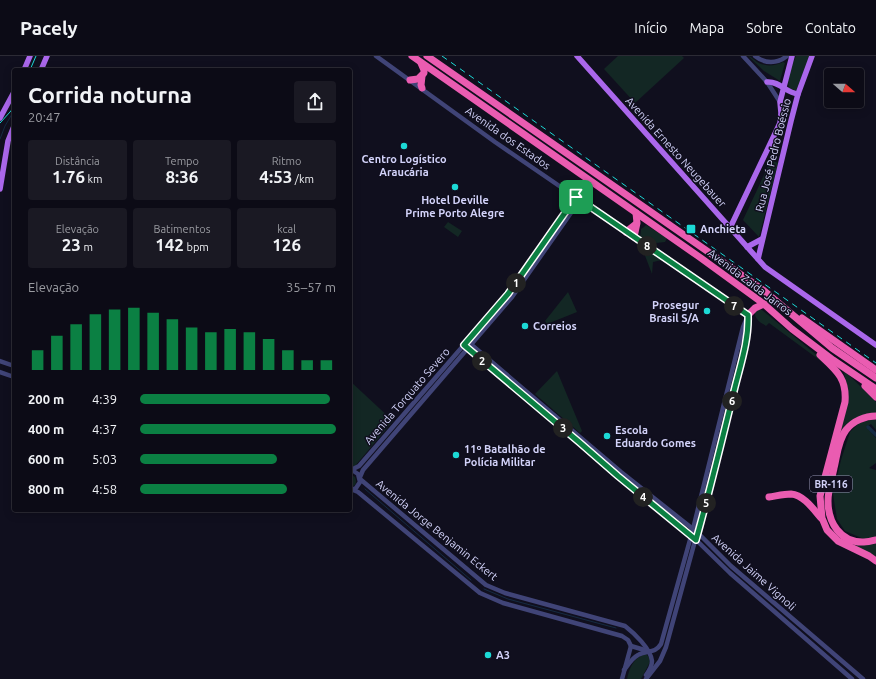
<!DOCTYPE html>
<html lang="pt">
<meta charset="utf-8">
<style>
:root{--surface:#0c0b16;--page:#1a1923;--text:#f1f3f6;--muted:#9a9ba1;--line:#2c2b35;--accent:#0b8043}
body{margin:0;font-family:Ubuntu,sans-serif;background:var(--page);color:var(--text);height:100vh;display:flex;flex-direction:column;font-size:15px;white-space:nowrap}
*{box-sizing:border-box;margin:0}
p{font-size:13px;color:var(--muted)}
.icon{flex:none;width:22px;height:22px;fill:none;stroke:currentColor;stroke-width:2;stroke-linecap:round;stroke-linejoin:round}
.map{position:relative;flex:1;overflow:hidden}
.details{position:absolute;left:12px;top:12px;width:340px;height:444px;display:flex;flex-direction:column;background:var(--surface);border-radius:4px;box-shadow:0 2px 10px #0003,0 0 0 1px var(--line)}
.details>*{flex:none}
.needle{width:26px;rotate:110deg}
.controls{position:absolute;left:824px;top:12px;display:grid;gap:8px}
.controls a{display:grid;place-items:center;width:40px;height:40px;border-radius:4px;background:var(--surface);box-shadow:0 2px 10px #0003,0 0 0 1px var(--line);font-size:20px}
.pin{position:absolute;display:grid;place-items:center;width:34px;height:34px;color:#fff;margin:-17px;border-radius:8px;box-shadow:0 2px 6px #0006}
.km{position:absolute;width:20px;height:20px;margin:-10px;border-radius:50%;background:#222;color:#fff;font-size:11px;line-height:20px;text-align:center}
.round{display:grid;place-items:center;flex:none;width:42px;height:42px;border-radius:4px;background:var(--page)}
.headline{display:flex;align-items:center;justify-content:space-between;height:68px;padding:0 16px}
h1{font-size:22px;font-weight:700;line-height:30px}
.figures{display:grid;grid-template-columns:repeat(3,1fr);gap:6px;height:68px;padding:4px 16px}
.figures div{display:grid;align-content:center;border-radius:4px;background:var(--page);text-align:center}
.figures b{font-size:17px;font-weight:700}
.figures small{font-size:11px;font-weight:400}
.figures p{font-size:11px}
.chart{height:112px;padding:8px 16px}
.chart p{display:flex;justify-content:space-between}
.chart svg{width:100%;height:72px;margin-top:4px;stroke:var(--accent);stroke-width:6}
ul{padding:0 16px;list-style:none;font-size:13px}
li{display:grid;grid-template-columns:64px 48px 1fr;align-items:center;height:30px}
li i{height:10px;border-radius:5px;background:var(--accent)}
header{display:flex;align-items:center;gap:24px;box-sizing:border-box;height:56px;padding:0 20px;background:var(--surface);border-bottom:1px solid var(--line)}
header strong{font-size:19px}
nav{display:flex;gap:22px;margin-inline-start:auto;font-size:14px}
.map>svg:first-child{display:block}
.green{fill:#132724}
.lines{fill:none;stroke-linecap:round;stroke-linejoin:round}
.stream{stroke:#152b42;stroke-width:1}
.canal{stroke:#152b42;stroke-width:3.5}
.minor{stroke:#404477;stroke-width:4.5}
.major{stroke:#aa67eb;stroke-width:5.5}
.highway{stroke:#ea5cb1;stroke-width:7}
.tram{stroke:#1cdad6;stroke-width:1}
.rail{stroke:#1cdad6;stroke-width:1;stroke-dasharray:6 5;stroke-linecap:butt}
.route-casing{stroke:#fff;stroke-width:8}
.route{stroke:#0b8043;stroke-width:5}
.poi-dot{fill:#1cdad6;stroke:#100f1e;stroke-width:1.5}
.labels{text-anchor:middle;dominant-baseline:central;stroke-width:3;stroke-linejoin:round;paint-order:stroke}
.shield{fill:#100f1e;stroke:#9898b7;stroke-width:1}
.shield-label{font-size:10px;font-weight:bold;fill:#d2d2f9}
.street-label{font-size:11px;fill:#d2d2f9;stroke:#100f1e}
.poi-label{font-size:11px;font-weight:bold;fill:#d2d2f9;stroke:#100f1e;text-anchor:start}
</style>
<header>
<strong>Pacely</strong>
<nav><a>Início</a><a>Mapa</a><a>Sobre</a><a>Contato</a></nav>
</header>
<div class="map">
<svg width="876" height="623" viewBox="0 0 876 623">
<rect width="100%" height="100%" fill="#100f1e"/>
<g class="green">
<polygon points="618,0 682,0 684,2 635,47 604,13"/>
<path d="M 748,0 C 752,1 754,4 757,6 C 765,11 775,10 783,6 L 785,7 L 780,25 L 764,15 Z"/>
<path d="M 796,0 L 810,0 L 796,35 L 789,32 C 786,22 792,9 796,0 Z"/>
<polygon points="771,104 778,107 759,181 743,164"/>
<polygon points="448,166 462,175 458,181 444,171"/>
<polygon points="646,169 667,182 665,186 647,188 640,183 641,173 644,171"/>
<polygon points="641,189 662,204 653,206 652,218"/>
<polygon points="568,236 577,256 547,268 545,265"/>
<path d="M 758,253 L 762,254 L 830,310 L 829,311 L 769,267 L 766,270 C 760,266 754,263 755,255 Z"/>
<path d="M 843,313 L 876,346 L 876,357 C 865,357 852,363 844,371 C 842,373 840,378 838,382 L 847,330 Z"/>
<polygon points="557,315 582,375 580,377 535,338"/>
<polygon points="350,325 393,365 355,410 350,412"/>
<polygon points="870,364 876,364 876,374 871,368 866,371 876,382 876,407 869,412 876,414 876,481 864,483 845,475 837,463 833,438 841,404 850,376 859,367"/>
<path d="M 350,418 L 355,421 C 357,426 356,430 351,431 Z"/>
<polygon points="876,486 876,502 848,488 869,488"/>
<path d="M 646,598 L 649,601 L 650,606 L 641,623 L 627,623 C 629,612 634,601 646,598 Z"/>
</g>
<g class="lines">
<g class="stream">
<polyline points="0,83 5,70 12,58"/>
<polyline points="365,433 471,524"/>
<polyline points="484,533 508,543 616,572"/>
</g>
<polyline class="canal" points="868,371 876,379"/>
<g class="minor">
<polyline points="376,0 495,86 748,259"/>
<polyline points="743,0 767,26 780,46"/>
<path d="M 755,0 C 765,8 777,8 787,0"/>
<polyline points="467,285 621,416 698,477 731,510 863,623"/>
<polyline points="464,289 579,386 618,420 691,479 730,517 852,623"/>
<polyline points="0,305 14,310"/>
<polyline points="0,316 14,321"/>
<polyline points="351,414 359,410 508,238 576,141"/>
<polyline points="360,421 363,414 512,241 580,144"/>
<path d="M 360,423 L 486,529 L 505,537 L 625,570 C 634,577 651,593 652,605 C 652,610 649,615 646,619"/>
<polyline points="353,434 358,436 480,537 503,547 622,580 628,584 631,590"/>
<polyline points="350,435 356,432 360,426 358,418 352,414"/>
<polyline points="631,590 648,595"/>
<path d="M 624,614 C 628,609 632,602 638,599 C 647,593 654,599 661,588 L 693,473 L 743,271 L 748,259"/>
<polyline points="622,623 631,590"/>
<polyline points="646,623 660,605 666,591 716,408 749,273 749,261"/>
</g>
<g class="major">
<polyline points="577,0 765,211 876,289"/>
<polyline points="24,14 30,0"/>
<polyline points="41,14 47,0"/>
<path d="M 767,26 C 780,25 786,37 798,38"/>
<polyline points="0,62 14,36"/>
<polyline points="0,133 8,85 14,70"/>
<polyline points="730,172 780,67 781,57 780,46 792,0"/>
<polyline points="747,191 762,183"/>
<polyline points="758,203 791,65 798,38 812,0"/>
</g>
<g class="highway">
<polyline points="412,0 698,200 764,248 792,273 833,304 876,333"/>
<polyline points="427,0 763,234 832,292 876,322"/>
<polyline points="410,24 418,23 424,17 424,14 421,7"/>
<polyline points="422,32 421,29 422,20"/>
<polyline points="626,176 636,168"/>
<polyline points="634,181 637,167 636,157"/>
<polyline points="748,259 755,252 764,248"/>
<polyline points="802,262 876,314"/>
<path d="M 820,299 C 836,314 847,322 845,346 L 820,440 L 822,462 L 827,474 L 838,485 L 869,500 L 876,505"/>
<polyline points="865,330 876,341"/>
<path d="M 876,360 C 865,360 853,365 846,374 C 838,384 837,400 834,412 C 832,422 828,434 828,445 C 828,466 840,487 864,486 C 868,486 872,485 876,484"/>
<path d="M 769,441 C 776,440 784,438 791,438 C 804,439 814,454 821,462"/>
</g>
<g class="tram">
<polyline points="30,14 36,0"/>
<polyline points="0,67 10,56 14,51"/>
</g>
<polyline class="rail" points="442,0 876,307"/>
</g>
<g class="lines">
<g class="route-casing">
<path id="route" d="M 576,141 L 748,259 C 749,285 740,310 734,335 C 722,384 710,434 696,484 L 618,420 L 579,386 L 464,289 L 508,238 Z"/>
</g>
<use href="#route" class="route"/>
</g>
<g class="poi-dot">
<circle cx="404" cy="90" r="4"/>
<circle cx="455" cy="131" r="4"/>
<rect x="686" y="168" width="10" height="10" rx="2"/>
<circle cx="707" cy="255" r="4"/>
<circle cx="525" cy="270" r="4"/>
<circle cx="607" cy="380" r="4"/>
<circle cx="456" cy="399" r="4"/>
<circle cx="488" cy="599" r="4"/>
</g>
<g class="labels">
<rect class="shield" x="810" y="420" width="42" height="16" rx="3"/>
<g class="shield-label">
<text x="831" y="428">BR-116</text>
</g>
<g class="street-label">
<text transform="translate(508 82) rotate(35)">Avenida dos Estados</text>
<text transform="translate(676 96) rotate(48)">Avenida Ernesto Neugebauer</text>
<text transform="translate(773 99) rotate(-76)">Rua José Pedro Boéssio</text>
<text transform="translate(750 226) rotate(37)">Avenida Zaida Jarros</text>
<text transform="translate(407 340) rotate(-49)">Avenida Torquato Severo</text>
<text transform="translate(437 474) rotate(39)">Avenida Jorge Benjamin Eckert</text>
<text transform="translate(754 516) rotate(42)">Avenida Jaime Vignoli</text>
</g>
<g class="poi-label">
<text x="404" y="103" text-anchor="middle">Centro Logístico<tspan x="404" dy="13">Araucária</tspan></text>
<text x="455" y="144" text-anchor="middle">Hotel Deville<tspan x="455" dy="13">Prime Porto Alegre</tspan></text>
<text x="700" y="173">Anchieta</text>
<text x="699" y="249" text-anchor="end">Prosegur<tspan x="699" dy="13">Brasil S/A</tspan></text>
<text x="533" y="270">Correios</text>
<text x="615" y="374">Escola<tspan x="615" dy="13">Eduardo Gomes</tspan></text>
<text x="464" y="393">11º Batalhão de<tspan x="464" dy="13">Polícia Militar</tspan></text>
<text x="496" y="599">A3</text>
</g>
</g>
</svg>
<div class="controls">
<a><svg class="needle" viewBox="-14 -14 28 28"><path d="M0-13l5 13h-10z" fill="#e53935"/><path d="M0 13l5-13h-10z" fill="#9a9ba1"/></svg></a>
</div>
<div class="pin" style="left:576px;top:141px;background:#1e9e55"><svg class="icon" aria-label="arrive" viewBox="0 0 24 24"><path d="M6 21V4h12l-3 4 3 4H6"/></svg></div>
<b class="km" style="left:516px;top:227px">1</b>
<b class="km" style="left:482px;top:305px">2</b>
<b class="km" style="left:563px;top:372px">3</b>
<b class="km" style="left:643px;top:441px">4</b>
<b class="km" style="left:706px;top:447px">5</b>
<b class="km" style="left:732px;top:345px">6</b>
<b class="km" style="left:734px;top:250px">7</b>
<b class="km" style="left:647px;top:190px">8</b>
<section class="details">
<div class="headline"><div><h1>Corrida noturna</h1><p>20:47</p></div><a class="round"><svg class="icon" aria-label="share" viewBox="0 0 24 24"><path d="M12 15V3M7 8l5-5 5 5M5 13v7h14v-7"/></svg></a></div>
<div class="figures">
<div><p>Distância</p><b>1.76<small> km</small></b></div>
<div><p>Tempo</p><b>8:36</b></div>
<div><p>Ritmo</p><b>4:53<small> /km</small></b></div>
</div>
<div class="figures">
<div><p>Elevação</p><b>23<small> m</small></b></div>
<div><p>Batimentos</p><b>142<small> bpm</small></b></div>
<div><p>kcal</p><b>126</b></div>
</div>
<div class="chart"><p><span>Elevação</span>35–57 m</p>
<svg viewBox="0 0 160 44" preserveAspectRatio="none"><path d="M5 44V32M15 44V23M25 44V16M35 44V10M45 44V7M55 44V6M65 44V9M75 44V13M85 44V18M95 44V21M105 44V19M115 44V21M125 44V25M135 44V32M145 44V38M155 44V38"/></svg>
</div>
<ul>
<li><b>200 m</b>4:39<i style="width:97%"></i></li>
<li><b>400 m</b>4:37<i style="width:100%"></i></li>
<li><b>600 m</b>5:03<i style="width:70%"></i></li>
<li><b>800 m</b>4:58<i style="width:75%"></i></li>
</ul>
</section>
</div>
